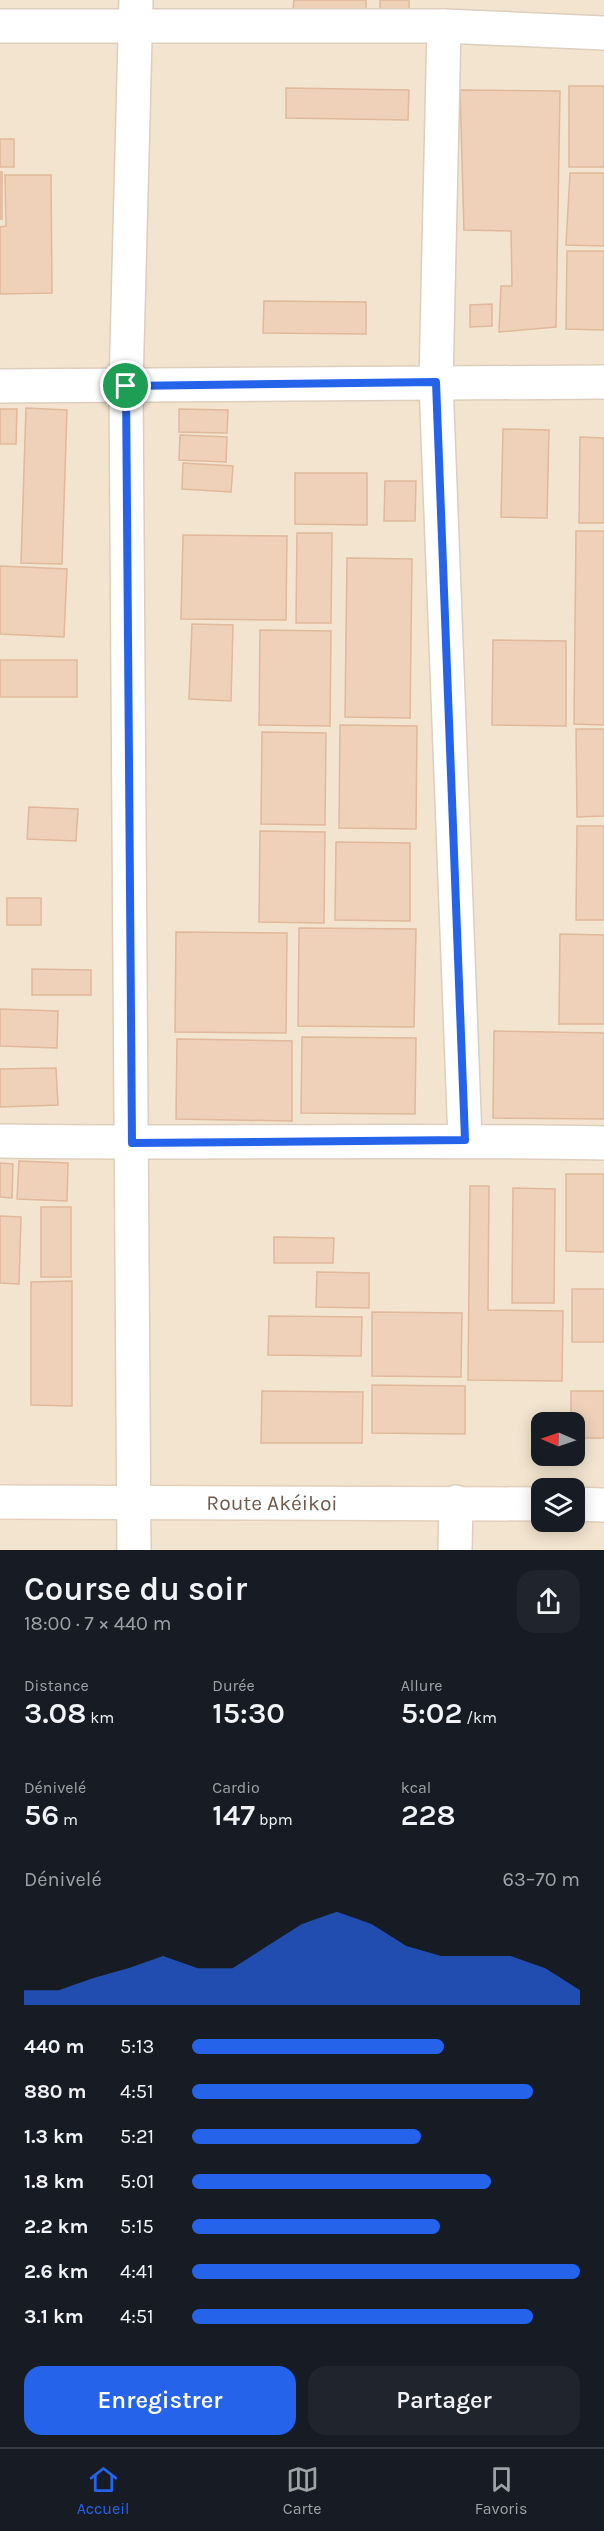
<!DOCTYPE html>
<html lang="fr">
<meta charset="utf-8">
<style>
:root{--surface:#171b24;--page:#20242c;--text:#f1f3f6;--muted:#9ea1a6;--line:#363941;--accent:#2563eb}
body{margin:0;font-family:Karla,sans-serif;background:var(--page);color:var(--text);height:100vh;display:flex;flex-direction:column;font-size:22px;white-space:nowrap}
*{box-sizing:border-box;margin:0}
p{font-size:20px;color:var(--muted)}
.icon{flex:none;width:33px;height:33px;fill:none;stroke:currentColor;stroke-width:2;stroke-linecap:round;stroke-linejoin:round}
.map{position:relative;height:1550px;overflow:hidden}
.details{display:flex;flex-direction:column;background:var(--surface);flex:1}
.details>*{flex:none}
.needle{width:39px;rotate:272deg}
.tools{position:absolute;left:531px;top:1412px;display:grid;gap:12px}
.tools a{display:grid;place-items:center;width:54px;height:54px;border-radius:12px;background:var(--surface);box-shadow:0 3px 15px #0003;font-size:30px}
.pin{position:absolute;display:grid;place-items:center;width:51px;height:51px;color:#fff;margin:-26px;border:3px solid #fff;border-radius:50%;box-shadow:0 2px 6px #0007}
.round{display:grid;place-items:center;flex:none;width:63px;height:63px;border-radius:18px;background:var(--page)}
.overview{display:flex;align-items:center;justify-content:space-between;height:102px;padding:0 24px}
h1{font-size:33px;font-weight:600;line-height:45px}
.stats{display:grid;grid-template-columns:repeat(3,1fr);gap:9px;height:102px;padding:6px 24px}
.stats div{display:grid;align-content:center}
.stats b{font-size:30px;font-weight:600}
.stats small{font-size:16px;font-weight:400}
.stats p{font-size:16px}
.chart{height:168px;padding:12px 24px}
.chart p{display:flex;justify-content:space-between}
.chart svg{width:100%;height:108px;margin-top:6px;fill:var(--accent);opacity:.7}
.button{display:flex;gap:12px;margin-top:auto;padding:12px 24px}
.button a{flex:1;height:69px;border-radius:18px;background:var(--accent);color:#fff;font-size:24px;font-weight:600;line-height:69px;text-align:center}
.button a+a{background:var(--page);color:var(--text)}
ul{padding:0 24px;list-style:none;font-size:20px}
li{display:grid;grid-template-columns:96px 72px 1fr;align-items:center;height:45px}
li i{height:15px;border-radius:8px;background:var(--accent)}
.menu{display:flex;justify-content:space-around;align-items:center;height:84px;border-top:2px solid var(--line);background:var(--surface);font-size:16px;color:var(--muted)}
.menu a{display:grid;justify-items:center;gap:3px}
.menu .active{color:var(--accent)}
.map>svg:first-child{display:block}
.residential{fill:#f2e4cf;fill-rule:evenodd}
.building{fill:#efd1b9;stroke:#e0b89b;stroke-width:1.5}
.lines{fill:none;stroke-linecap:round;stroke-linejoin:round}
.street-casing{stroke:#decebd;stroke-width:36}
.secondary-casing{stroke:#e3cfbb;stroke-width:36}
.street{stroke:#fff;stroke-width:33}
.secondary{stroke:#fff;stroke-width:33}
.route-casing{stroke:#fff;stroke-width:12}
.route{stroke:#2563eb;stroke-width:8}
.labels{text-anchor:middle;dominant-baseline:central;stroke-width:4.5;stroke-linejoin:round;paint-order:stroke}
.street-label{font-size:21px;fill:#705949;stroke:#fef6e6}
</style>
<div class="map">
<svg width="604" height="1550" viewBox="0 0 604 1550">
<rect width="100%" height="100%" fill="#fbf2e0"/>
<path class="residential" d="M 0,0 L 604,0 L 604,1550 L 0,1550 ZM 542,1422 L 574,1422 L 574,1455 L 542,1455 ZM 542,1488 L 574,1488 L 574,1521 L 542,1521 Z"/>
<g class="building">
<polygon points="294,0 366,0 366,11 293,10"/>
<polygon points="380,0 409,0 409,10 380,9"/>
<rect x="569" y="86" width="35" height="81"/>
<polygon points="286,88 409,90 408,120 286,118"/>
<polygon points="460,90 560,91 556,327 499,332 501,286 512,286 511,231 464,230"/>
<rect x="0" y="139" width="14" height="28"/>
<rect x="0" y="172" width="2" height="47"/>
<polygon points="570,173 604,173 604,246 566,245"/>
<polygon points="5,175 51,175 52,293 0,294 0,227 6,226"/>
<polygon points="567,251 604,251 604,330 566,329"/>
<polygon points="264,301 366,302 366,334 263,333"/>
<polygon points="492,304 492,326 470,327 470,305"/>
<polygon points="26,408 67,410 62,564 21,563"/>
<polygon points="0,409 17,409 16,444 0,444"/>
<polygon points="179,409 228,410 227,433 179,432"/>
<polygon points="503,429 549,430 547,518 501,517"/>
<polygon points="180,435 227,437 226,462 179,460"/>
<polygon points="580,437 604,438 604,523 579,523"/>
<polygon points="183,463 233,466 231,492 182,489"/>
<polygon points="295,473 367,473 367,525 295,524"/>
<polygon points="385,481 416,481 415,521 384,521"/>
<polygon points="576,531 604,531 604,725 574,724"/>
<polygon points="297,533 332,533 331,623 296,623"/>
<polygon points="183,535 287,536 286,620 181,619"/>
<polygon points="347,558 412,559 410,718 345,717"/>
<polygon points="0,566 67,569 64,637 0,634"/>
<polygon points="192,624 233,625 231,701 189,699"/>
<polygon points="260,630 331,631 330,726 259,725"/>
<polygon points="493,640 566,641 566,726 492,725"/>
<rect x="0" y="660" width="77" height="37"/>
<polygon points="340,725 417,726 416,829 339,828"/>
<polygon points="576,729 604,729 604,816 577,817"/>
<polygon points="262,732 326,733 325,825 261,824"/>
<polygon points="29,807 78,809 76,841 27,839"/>
<polygon points="577,826 604,826 604,920 576,920"/>
<polygon points="260,831 325,832 324,923 259,922"/>
<polygon points="336,842 410,843 410,921 335,920"/>
<rect x="7" y="898" width="34" height="27"/>
<polygon points="299,928 416,929 414,1027 298,1026"/>
<polygon points="176,932 287,933 286,1033 175,1032"/>
<polygon points="560,934 604,935 604,1024 559,1024"/>
<polygon points="32,969 91,970 91,995 32,995"/>
<polygon points="0,1009 58,1011 57,1048 0,1046"/>
<polygon points="494,1031 604,1033 604,1119 493,1118"/>
<polygon points="302,1037 416,1038 415,1114 301,1113"/>
<polygon points="177,1039 292,1041 292,1121 176,1119"/>
<polygon points="56,1068 58,1105 0,1107 0,1069"/>
<polygon points="19,1161 68,1163 67,1201 17,1199"/>
<polygon points="0,1163 13,1164 12,1198 0,1197"/>
<polygon points="566,1174 604,1174 604,1252 566,1251"/>
<polygon points="470,1186 489,1186 488,1310 563,1311 562,1381 468,1380"/>
<polygon points="513,1188 555,1189 554,1303 512,1303"/>
<rect x="41" y="1207" width="30" height="70"/>
<polygon points="0,1216 21,1217 19,1284 0,1283"/>
<polygon points="274,1237 334,1238 333,1263 274,1263"/>
<polygon points="317,1272 369,1273 369,1308 316,1307"/>
<polygon points="72,1281 72,1406 31,1405 31,1282"/>
<rect x="572" y="1289" width="32" height="53"/>
<polygon points="372,1312 462,1313 461,1377 372,1376"/>
<polygon points="269,1316 362,1317 361,1356 268,1355"/>
<polygon points="372,1385 465,1386 465,1434 372,1433"/>
<polygon points="262,1391 363,1392 362,1443 261,1443"/>
<polygon points="571,1391 604,1391 604,1438 574,1438 574,1422 571,1422"/>
</g>
<g class="lines">
<g class="street-casing">
<g id="street">
<polyline points="0,26 444,26 604,33"/>
<polyline points="444,26 436,382 465,1140"/>
<polyline points="0,386 604,382"/>
<path d="M 0,1141 C 201,1144 403,1139 604,1143"/>
<polyline points="134,1550 126,386 136,0"/>
<polyline points="455,1550 456,1502"/>
</g>
</g>
<g class="secondary-casing">
<g id="secondary">
<path id="s1" d="M 0,1502 L 542,1504"/>
<polyline points="574,1504 604,1505"/>
</g>
</g>
<use href="#street" class="street"/>
<use href="#secondary" class="secondary"/>
</g>
<g class="lines">
<g class="route-casing">
<polygon id="route" points="436,382 465,1140 132,1143 126,386"/>
</g>
<use href="#route" class="route"/>
</g>
<g class="labels">
<g class="street-label">
<text stroke="none"><textPath href="#s1" startOffset="272">Route Akéikoi</textPath></text>
</g>
</g>
</svg>
<div class="tools">
<a><svg class="needle" viewBox="-14 -14 28 28"><path d="M0-13l5 13h-10z" fill="#e53935"/><path d="M0 13l5-13h-10z" fill="#9ea1a6"/></svg></a>
<a><svg class="icon" aria-label="layers" viewBox="0 0 24 24"><path d="M12 4l9 5-9 5-9-5zM3 14l9 5 9-5"/></svg></a>
</div>
<div class="pin" style="left:126px;top:386px;background:#1e9e55"><svg class="icon" aria-label="arrive" viewBox="0 0 24 24"><path d="M6 21V4h12l-3 4 3 4H6"/></svg></div>
</div>
<section class="details">
<div class="overview"><div><h1>Course du soir</h1><p>18:00 · 7 × 440 m</p></div><a class="round"><svg class="icon" aria-label="share" viewBox="0 0 24 24"><path d="M12 15V3M7 8l5-5 5 5M5 13v7h14v-7"/></svg></a></div>
<div class="stats">
<div><p>Distance</p><b>3.08<small> km</small></b></div>
<div><p>Durée</p><b>15:30</b></div>
<div><p>Allure</p><b>5:02<small> /km</small></b></div>
</div>
<div class="stats">
<div><p>Dénivelé</p><b>56<small> m</small></b></div>
<div><p>Cardio</p><b>147<small> bpm</small></b></div>
<div><p>kcal</p><b>228</b></div>
</div>
<div class="chart"><p><span>Dénivelé</span>63–70 m</p>
<svg viewBox="0 0 160 44" preserveAspectRatio="none"><path d="M0 44V38L10 38L20 33L30 29L40 24L50 29L60 29L70 20L80 11L90 6L100 11L110 20L120 24L130 24L140 24L150 29L160 38V44z"/></svg>
</div>
<ul>
<li><b>440 m</b>5:13<i style="width:65%"></i></li>
<li><b>880 m</b>4:51<i style="width:88%"></i></li>
<li><b>1.3 km</b>5:21<i style="width:59%"></i></li>
<li><b>1.8 km</b>5:01<i style="width:77%"></i></li>
<li><b>2.2 km</b>5:15<i style="width:64%"></i></li>
<li><b>2.6 km</b>4:41<i style="width:100%"></i></li>
<li><b>3.1 km</b>4:51<i style="width:88%"></i></li>
</ul>
<div class="button"><a>Enregistrer</a><a>Partager</a></div>
</section>
<nav class="menu">
<a class="active"><svg class="icon" aria-label="home" viewBox="0 0 24 24"><path d="M3 11l9-7 9 7M6 9v11h12V9"/></svg>Accueil</a>
<a><svg class="icon" aria-label="map" viewBox="0 0 24 24"><path d="M3 6l6-2 6 2 6-2v14l-6 2-6-2-6 2zM9 4v14M15 6v14"/></svg>Carte</a>
<a><svg class="icon" aria-label="saved" viewBox="0 0 24 24"><path d="M7 4h10v16l-5-4-5 4z"/></svg>Favoris</a>
</nav>
